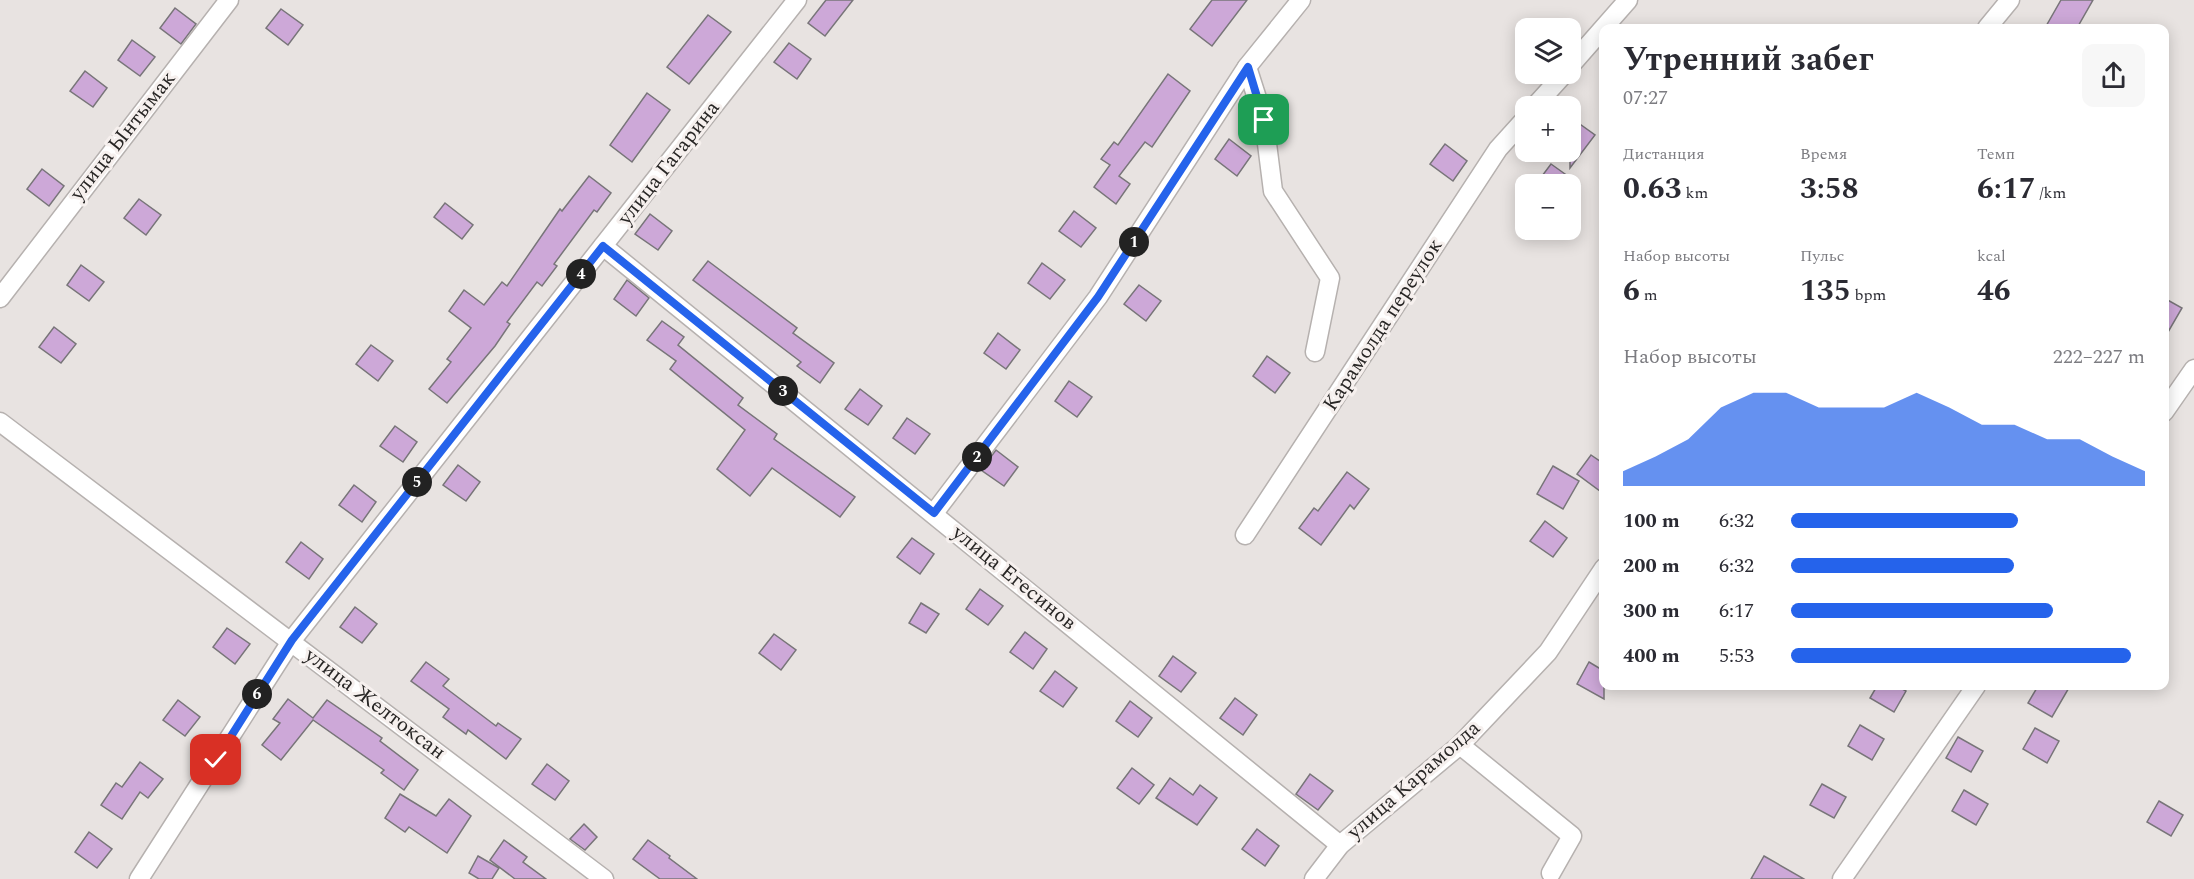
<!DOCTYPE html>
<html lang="ru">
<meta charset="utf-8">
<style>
:root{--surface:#fff;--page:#f7f7f7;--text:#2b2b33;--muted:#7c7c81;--accent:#2563eb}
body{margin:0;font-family:Spectral,serif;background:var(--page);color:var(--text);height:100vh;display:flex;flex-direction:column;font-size:22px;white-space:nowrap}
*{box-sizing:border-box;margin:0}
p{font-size:20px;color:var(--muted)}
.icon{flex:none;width:33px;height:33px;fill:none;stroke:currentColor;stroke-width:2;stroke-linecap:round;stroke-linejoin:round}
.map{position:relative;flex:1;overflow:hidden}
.panel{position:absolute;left:1599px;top:24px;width:570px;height:666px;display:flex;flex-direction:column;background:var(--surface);border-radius:12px;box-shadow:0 3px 15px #0003}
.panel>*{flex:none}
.fabs{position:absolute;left:1515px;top:18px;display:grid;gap:12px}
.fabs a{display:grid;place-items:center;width:66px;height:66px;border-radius:12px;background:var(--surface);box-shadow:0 3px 15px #0003;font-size:30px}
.pin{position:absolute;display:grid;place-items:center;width:51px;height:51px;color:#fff;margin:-26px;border-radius:12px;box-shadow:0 3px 9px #0006}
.km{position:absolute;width:30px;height:30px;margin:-15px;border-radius:50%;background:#222;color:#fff;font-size:16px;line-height:30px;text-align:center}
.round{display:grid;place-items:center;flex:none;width:63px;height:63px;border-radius:12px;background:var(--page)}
.head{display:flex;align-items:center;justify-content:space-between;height:102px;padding:0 24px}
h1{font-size:33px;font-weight:700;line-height:45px}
.metrics{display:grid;grid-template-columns:repeat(3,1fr);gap:9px;height:102px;padding:6px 24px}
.metrics div{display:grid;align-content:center}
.metrics b{font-size:30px;font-weight:700}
.metrics small{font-size:16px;font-weight:400}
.metrics p{font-size:16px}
.chart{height:168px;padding:12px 24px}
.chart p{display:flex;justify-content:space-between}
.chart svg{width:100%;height:108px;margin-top:6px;fill:var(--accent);opacity:.7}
ul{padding:0 24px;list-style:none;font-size:20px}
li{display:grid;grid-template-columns:96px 72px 1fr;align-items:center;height:45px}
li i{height:15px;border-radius:8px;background:var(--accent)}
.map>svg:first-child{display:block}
.building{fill:#cda8d8;stroke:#787579;stroke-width:1.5}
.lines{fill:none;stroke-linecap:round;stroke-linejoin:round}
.minor-casing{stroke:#b6b1af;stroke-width:21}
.minor{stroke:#fff;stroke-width:18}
.route-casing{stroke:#fff;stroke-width:12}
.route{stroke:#2563eb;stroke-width:8}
.labels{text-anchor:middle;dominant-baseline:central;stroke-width:6;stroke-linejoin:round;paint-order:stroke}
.street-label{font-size:21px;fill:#282625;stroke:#f6f0ee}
</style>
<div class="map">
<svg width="2194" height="879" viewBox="0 0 2194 879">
<rect width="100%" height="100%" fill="#e8e3e1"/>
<g class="building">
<polygon points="826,0 853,0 825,36 808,23"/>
<polygon points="1212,0 1247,0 1212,46 1190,29"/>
<polygon points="2061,0 2093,0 2077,28 2045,28"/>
<polygon points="175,8 196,24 181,44 160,28"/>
<polygon points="281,9 303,25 288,45 266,28"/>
<polygon points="708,15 731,32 689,84 667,67"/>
<polygon points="132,40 155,57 140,76 118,60"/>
<polygon points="789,43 811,59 797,79 774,62"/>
<polygon points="85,71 107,88 93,107 70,91"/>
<polygon points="1168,74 1190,91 1152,147 1145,142 1119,176 1130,184 1116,204 1094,187 1110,165 1101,159 1114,142 1118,145"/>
<polygon points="647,93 670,110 632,162 610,145"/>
<polygon points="1570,117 1595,135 1570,168"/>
<polygon points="1229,139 1251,156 1237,176 1215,159"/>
<polygon points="1445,144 1467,161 1453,181 1430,164"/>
<polygon points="1551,164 1579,184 1536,184"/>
<polygon points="42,169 64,186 49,206 27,189"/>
<polygon points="589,176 611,193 597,212 594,210 554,264 557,266 542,286 537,282 507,322 510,324 495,346 447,403 429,389 451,362 447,359 471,328 449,311 464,290 484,305 502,282 507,286 560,209 562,211"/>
<polygon points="139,199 161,215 146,235 124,218"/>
<polygon points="445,203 473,225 462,239 434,217"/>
<polygon points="1074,211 1096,228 1081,247 1059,231"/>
<polygon points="650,214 672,231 658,250 635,234"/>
<polygon points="708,261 797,328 793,333 834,363 820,383 797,366 801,362 693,280"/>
<polygon points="1042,263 1065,280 1050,299 1028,283"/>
<polygon points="81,265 104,282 89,301 67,285"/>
<polygon points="627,280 649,298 636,316 614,299"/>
<polygon points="1139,285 1161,301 1146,321 1124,304"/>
<polygon points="2164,298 2182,308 2164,339"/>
<polygon points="662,321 684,337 678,345 743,398 738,405 777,434 774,439 855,497 840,517 772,468 750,496 717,469 745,430 670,369 676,361 647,340"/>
<polygon points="54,327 76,344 61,363 39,347"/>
<polygon points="998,333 1020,350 1006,369 984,353"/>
<polygon points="371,345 393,361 378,381 356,364"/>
<polygon points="1267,356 1290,373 1275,393 1253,376"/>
<polygon points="1069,381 1092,397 1077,417 1055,401"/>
<polygon points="860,389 882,406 868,425 845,409"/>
<polygon points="907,418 930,434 915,454 893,438"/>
<polygon points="395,426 417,442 403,462 380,446"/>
<polygon points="996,450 1018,467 1004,486 981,470"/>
<polygon points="1591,455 1604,464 1604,494 1577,474"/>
<polygon points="458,465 480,482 466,501 443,485"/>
<polygon points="1553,466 1579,481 1563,509 1537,494"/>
<polygon points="1347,472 1369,489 1354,509 1350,505 1321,545 1299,528 1314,508 1318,511"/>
<polygon points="354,485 376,502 362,522 339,505"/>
<polygon points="1545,521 1567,538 1553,557 1530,541"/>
<polygon points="912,538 934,554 920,574 897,557"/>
<polygon points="301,542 323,559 309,579 286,562"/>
<polygon points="980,589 1003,606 988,625 966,609"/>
<polygon points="921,603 939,614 926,633 909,623"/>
<polygon points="355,607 377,624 362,643 340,627"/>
<polygon points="227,628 250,644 235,664 213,647"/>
<polygon points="1025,632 1047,649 1033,669 1010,652"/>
<polygon points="774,634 796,650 781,670 759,653"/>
<polygon points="1173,656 1196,673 1181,692 1159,676"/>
<polygon points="426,662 449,679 443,686 496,726 498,723 521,739 506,759 468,730 466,734 443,717 449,709 411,681"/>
<polygon points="1589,662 1604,671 1604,699 1577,684"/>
<polygon points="1055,671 1077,688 1063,707 1040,691"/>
<polygon points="1877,686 1897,686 1906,691 1894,712 1870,698"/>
<polygon points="2038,686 2070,686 2052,717 2028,703"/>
<polygon points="1235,698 1257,715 1243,735 1220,718"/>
<polygon points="288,699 313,718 327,700 382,738 380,741 418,770 404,790 381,773 384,770 313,720 281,760 262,745 280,723 273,719"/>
<polygon points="178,700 200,717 185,736 163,720"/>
<polygon points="1130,701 1152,718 1138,737 1116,721"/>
<polygon points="1860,725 1884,739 1872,760 1848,746"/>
<polygon points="2035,728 2059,741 2047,763 2023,749"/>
<polygon points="1958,737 1983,751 1971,772 1946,758"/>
<polygon points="140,762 163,779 148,798 140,792 122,819 101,805 116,783 122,787"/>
<polygon points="547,764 569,781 555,800 532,784"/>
<polygon points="1132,768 1154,785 1139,804 1117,788"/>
<polygon points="1310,774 1333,791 1318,810 1296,794"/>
<polygon points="1170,778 1193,795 1200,785 1217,798 1197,825 1156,798"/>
<polygon points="1822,784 1846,797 1834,818 1810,805"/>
<polygon points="1964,790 1988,804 1976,825 1952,811"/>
<polygon points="400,794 436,816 449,799 471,816 447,853 409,827 405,832 385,818"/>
<polygon points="2159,801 2183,815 2171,836 2147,822"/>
<polygon points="584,824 597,837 585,850 570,839"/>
<polygon points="1257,829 1279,846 1265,866 1242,849"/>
<polygon points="89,832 112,849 97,868 75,852"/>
<polygon points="504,840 527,857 523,862 546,879 515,879 490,860"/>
<polygon points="648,840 670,856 669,858 697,879 660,879 633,859"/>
<polygon points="478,856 499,868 492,879 479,879 469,873"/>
<polygon points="1764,856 1804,879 1751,879"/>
</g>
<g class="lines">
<g class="minor-casing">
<g id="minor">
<polyline points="1987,28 2010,0"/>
<polyline points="1570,66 1628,0"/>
<polyline points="1247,67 1264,120 1273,191 1330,278 1315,352"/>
<polyline points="1535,106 1564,74"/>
<polyline points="603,246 1340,845"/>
<polyline points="0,298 229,0"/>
<polyline points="2164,412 2194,369"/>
<polyline points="0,422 604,879"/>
<polyline points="934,513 1098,297 1247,67 1301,0"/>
<polyline points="1245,535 1498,149 1526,118"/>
<polyline points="1460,745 1572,836 1551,873"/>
<polyline points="139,879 292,640 797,0"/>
<polyline points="1314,879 1340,845 1460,745 1548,652 1604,568"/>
<polyline points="1842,879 1976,686"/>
</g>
</g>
<use href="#minor" class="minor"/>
</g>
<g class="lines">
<g class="route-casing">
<polyline id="route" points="216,760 292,640 603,246 934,513 1098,297 1248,67 1264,120"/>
</g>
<use href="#route" class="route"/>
</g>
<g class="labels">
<g class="street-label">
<text transform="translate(123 136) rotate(-52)">улица Ынтымак</text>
<text transform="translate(669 163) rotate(-52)">улица Гагарина</text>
<text transform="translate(1383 325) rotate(-57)">Карамолда переулок</text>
<text transform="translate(1014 578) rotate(39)">улица Егесинов</text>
<text transform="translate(375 704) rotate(37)">улица Желтоксан</text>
<text transform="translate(1414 780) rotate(-41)">улица Карамолда</text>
</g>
</g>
</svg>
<div class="fabs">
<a><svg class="icon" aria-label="layers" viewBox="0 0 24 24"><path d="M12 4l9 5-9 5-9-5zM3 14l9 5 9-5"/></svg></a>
<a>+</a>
<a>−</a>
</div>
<div class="pin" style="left:1264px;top:120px;background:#1e9e55"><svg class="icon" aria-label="arrive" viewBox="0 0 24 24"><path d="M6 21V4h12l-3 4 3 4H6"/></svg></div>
<div class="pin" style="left:216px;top:760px;background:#d93025"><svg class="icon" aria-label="check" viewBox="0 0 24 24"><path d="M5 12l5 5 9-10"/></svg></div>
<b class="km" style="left:1134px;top:242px">1</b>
<b class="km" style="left:977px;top:457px">2</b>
<b class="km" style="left:783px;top:391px">3</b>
<b class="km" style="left:581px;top:274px">4</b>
<b class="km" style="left:417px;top:482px">5</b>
<b class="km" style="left:257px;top:694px">6</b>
<section class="panel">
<div class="head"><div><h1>Утренний забег</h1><p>07:27</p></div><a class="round"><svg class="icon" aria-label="share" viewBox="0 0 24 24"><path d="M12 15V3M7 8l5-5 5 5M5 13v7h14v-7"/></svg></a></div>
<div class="metrics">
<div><p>Дистанция</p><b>0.63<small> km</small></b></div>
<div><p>Время</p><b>3:58</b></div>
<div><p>Темп</p><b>6:17<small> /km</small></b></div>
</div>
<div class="metrics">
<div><p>Набор высоты</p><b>6<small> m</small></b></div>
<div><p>Пульс</p><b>135<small> bpm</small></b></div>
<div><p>kcal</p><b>46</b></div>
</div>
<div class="chart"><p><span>Набор высоты</span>222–227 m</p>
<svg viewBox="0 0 160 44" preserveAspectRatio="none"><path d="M0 44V38L10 32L20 25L30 12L40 6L50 6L60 12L70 12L80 12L90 6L100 12L110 19L120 19L130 25L140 25L150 32L160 38V44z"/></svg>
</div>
<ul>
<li><b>100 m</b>6:32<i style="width:64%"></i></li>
<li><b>200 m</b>6:32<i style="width:63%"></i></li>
<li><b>300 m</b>6:17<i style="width:74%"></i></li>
<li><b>400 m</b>5:53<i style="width:96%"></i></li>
</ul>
</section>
</div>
